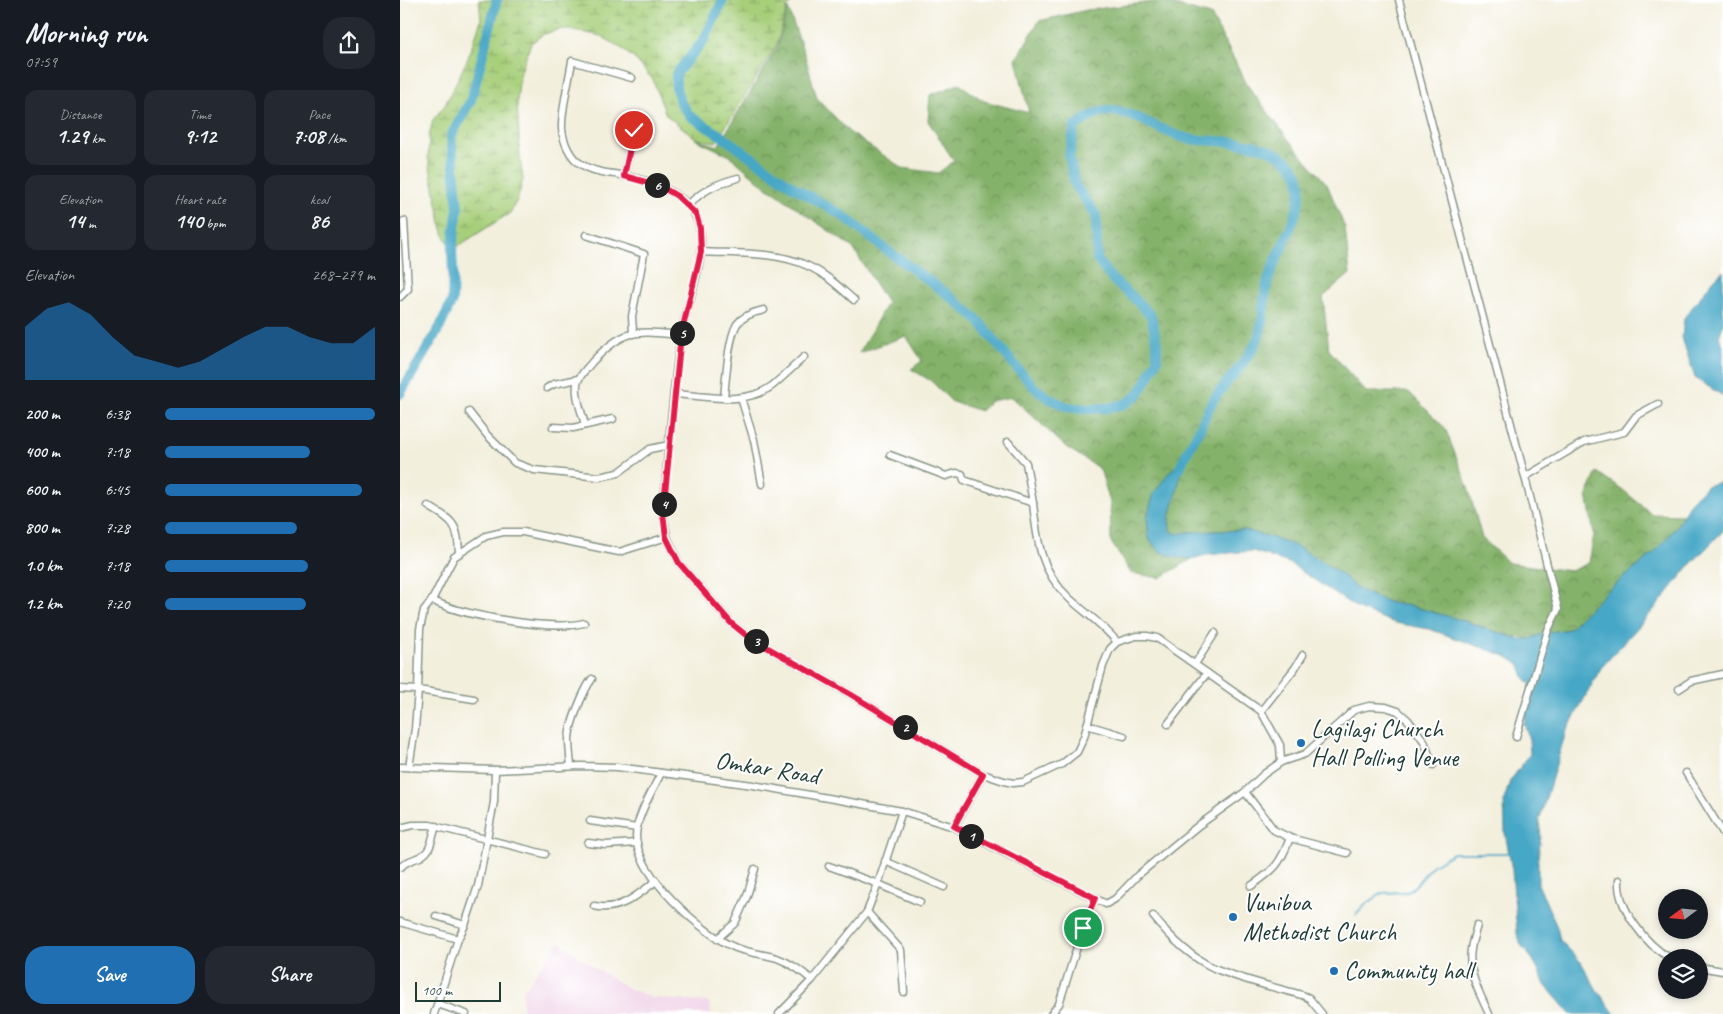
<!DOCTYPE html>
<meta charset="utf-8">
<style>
:root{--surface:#171b24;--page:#242831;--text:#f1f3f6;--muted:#9ea1a6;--accent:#1f6fb2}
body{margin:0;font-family:Caveat,sans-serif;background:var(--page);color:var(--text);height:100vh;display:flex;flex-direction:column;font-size:19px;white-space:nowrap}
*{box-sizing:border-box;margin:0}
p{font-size:16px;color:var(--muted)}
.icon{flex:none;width:28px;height:28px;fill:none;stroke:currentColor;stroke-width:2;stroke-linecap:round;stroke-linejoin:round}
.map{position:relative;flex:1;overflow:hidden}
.side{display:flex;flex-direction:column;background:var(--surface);width:400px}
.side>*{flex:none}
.needle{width:32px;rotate:254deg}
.controls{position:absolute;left:1258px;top:889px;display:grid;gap:10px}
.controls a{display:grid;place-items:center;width:50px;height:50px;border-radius:50%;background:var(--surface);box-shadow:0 2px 8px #0003;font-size:25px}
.scale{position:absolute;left:15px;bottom:12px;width:86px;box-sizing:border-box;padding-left:5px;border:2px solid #1f3d34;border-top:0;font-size:14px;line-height:18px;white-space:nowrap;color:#1f3d34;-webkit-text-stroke:4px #fff;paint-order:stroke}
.pin{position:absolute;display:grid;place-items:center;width:42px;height:42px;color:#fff;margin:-21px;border:2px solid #fff;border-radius:50%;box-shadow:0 1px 5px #0007}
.km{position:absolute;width:25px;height:25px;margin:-12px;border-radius:50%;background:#222;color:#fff;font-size:14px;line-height:25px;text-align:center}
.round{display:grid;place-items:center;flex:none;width:52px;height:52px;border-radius:20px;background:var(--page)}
.summary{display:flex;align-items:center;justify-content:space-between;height:85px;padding:0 25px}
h1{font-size:28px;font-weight:700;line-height:38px}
.metrics{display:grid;grid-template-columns:repeat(3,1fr);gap:8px;height:85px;padding:5px 25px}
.metrics div{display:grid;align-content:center;border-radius:12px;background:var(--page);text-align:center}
.metrics b{font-size:21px;font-weight:700}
.metrics small{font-size:14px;font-weight:400}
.metrics p{font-size:14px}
.chart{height:140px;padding:10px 25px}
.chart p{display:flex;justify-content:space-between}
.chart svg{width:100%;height:90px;margin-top:5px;fill:var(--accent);opacity:.7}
.primary-button{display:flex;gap:10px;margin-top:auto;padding:10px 25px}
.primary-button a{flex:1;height:58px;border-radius:20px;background:var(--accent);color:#fff;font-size:20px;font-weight:700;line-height:58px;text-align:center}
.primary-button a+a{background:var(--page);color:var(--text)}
ul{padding:0 25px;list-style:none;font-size:16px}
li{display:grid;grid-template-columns:80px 60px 1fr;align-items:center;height:38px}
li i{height:12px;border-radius:6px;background:var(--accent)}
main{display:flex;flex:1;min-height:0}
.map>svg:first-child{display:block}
.built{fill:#efd0e6}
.forest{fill:url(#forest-crowns);stroke:#52784f}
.wetland{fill:url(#wetland-marsh);stroke:#638657}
.water{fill:#47a7c6;stroke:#33727d}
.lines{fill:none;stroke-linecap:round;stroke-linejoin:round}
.stream{stroke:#47a7c6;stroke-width:2}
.river{stroke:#47a7c6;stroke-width:10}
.minor-casing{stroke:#899688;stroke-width:9}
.minor{stroke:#fff;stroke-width:6}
.route-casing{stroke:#fff;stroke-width:10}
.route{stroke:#e11d48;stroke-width:6}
.poi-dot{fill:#1f6fb2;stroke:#fff;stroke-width:2}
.labels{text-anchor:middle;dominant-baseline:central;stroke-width:4;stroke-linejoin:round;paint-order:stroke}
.poi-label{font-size:25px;fill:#1f3d34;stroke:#fff;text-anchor:start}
.street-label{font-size:25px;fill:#1f3d34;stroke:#fff}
</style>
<main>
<section class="side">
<div class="summary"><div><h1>Morning run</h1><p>07:59</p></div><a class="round"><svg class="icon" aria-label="share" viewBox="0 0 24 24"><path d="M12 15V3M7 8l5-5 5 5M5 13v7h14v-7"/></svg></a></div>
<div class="metrics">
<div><p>Distance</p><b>1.29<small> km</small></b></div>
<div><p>Time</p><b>9:12</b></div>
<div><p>Pace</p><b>7:08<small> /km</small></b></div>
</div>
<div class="metrics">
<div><p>Elevation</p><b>14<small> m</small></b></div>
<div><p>Heart rate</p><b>140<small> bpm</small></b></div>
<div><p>kcal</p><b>86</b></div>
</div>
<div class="chart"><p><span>Elevation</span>268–279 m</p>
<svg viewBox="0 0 160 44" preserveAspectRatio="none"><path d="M0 44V18L10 9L20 6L30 12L40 23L50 32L60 35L70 38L80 35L90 29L100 23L110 18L120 18L130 23L140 26L150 26L160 18V44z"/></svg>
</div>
<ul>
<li><b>200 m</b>6:38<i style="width:100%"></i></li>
<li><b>400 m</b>7:18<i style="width:69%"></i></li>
<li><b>600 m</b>6:45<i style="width:94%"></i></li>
<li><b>800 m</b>7:28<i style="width:63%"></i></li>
<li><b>1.0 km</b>7:18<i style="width:68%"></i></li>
<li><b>1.2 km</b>7:20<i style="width:67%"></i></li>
</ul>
<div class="primary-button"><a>Save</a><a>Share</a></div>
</section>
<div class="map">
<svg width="1323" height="1014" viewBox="0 0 1323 1014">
<defs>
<pattern id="forest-crowns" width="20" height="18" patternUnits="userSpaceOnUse" patternTransform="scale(1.25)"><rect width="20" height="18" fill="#85b26a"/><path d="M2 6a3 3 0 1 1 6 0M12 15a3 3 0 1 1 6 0" fill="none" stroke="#6c9258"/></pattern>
<pattern id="wetland-marsh" width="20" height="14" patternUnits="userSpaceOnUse" patternTransform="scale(1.25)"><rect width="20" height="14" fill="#a7cf7a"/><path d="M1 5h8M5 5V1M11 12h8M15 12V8" fill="none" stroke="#87a965"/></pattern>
</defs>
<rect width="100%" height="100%" fill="#fff"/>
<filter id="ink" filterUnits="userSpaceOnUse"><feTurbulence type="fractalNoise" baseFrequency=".02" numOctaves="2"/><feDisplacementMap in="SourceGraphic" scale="10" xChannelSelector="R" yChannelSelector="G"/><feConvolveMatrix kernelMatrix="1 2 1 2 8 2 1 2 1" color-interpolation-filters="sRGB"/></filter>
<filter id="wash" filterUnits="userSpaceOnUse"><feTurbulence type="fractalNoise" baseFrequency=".0096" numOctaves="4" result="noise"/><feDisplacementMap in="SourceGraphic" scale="20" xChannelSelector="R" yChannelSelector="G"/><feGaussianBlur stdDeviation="1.12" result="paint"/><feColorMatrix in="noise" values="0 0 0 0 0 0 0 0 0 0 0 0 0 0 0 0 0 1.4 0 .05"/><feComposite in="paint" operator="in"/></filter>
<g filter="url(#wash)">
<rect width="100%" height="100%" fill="#f3efdd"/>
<polygon class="built" points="159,942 186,962 226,987 252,998 309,1002 311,1014 122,1014 123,991"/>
<path class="forest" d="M 760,1 L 811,15 L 848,86 L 889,140 L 927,184 L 945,228 L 950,274 L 923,297 L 929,350 L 966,392 L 1009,392 L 1045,428 L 1068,487 L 1082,538 L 1109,563 L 1171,571 L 1189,563 L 1194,534 L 1187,495 L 1197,472 L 1223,490 L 1252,514 L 1283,515 L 1277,526 L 1255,552 L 1206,592 L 1169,629 L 1144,633 L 1130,639 L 1106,635 L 1065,621 L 1011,606 L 991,603 L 973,596 L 956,588 L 943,576 L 920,560 L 894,545 L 870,537 L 845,530 L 788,532 L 777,534 L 770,530 C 767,512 781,481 783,460 L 747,517 L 749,539 L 760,552 L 792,559 L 760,578 L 731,573 L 711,542 L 710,502 L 700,469 L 666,447 L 612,397 L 591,401 L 581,411 L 552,402 L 531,381 L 511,369 L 522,361 L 506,336 L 459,353 L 487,303 L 453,248 L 360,182 L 330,156 L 295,139 L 318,146 L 378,45 L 388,8 L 405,56 L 417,98 L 449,132 L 502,168 L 538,173 L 554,161 L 528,121 L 530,95 L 559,84 L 584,101 L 629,113 L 616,59 L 639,21 L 687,10 Z"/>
<polygon class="wetland" points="79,0 393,0 387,8 377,44 316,142 297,139 266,115 253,80 236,60 221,48 201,36 177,31 161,29 144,34 131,43 120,74 117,102 120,158 123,179 118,198 110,213 52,250 43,233 28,158 29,136 33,120 45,105 68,58 81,20"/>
<g class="water">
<polygon points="1323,271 1323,325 1319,337 1323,345 1323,396 1295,378 1282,338 1284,318 1314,279"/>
<polygon points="784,460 777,491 769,521 770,530 777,534 788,532 845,530 870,537 894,545 920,560 943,576 956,588 973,596 991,603 1011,606 1065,621 1120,640 1130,639 1144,633 1169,629 1206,592 1255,552 1277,526 1290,502 1306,486 1323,481 1323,531 1290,565 1258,605 1201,668 1166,732 1139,821 1141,836 1138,858 1138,884 1157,927 1160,940 1181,962 1197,990 1215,1014 1170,1014 1145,985 1133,960 1121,945 1117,934 1112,870 1105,833 1104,800 1110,781 1130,754 1129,740 1124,723 1130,684 1124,677 1120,665 1106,656 1029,629 995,623 958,609 889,563 853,551 806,555 792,559 776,557 760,552 749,539 747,517 754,493 770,471"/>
</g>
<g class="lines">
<polyline class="stream" points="956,915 965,905 982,893 1008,892 1017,884 1032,866 1053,853 1110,853"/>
<g class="river">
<path d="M 323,0 L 304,40 L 276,74 L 276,88 L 280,102 L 290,116 L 320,135 L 395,188 L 442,215 L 484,248 L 547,294 L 576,318 L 617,368 L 635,388 L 650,399 L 667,407 L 687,409 L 708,408 L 725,404 L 738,395 L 747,380 L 757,360 L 757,343 L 751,316 L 733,297 L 713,280 L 697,260 L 696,215 L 675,185 L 669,156 L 675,126 C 682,122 688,117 695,114 C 727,100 764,139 798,140 C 830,142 877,141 896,171 C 913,199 876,252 868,281 C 862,300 865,323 857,341 C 846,364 826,381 812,402 C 808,410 804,418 801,426 C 793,441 785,455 779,470"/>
<polyline points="0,394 40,327 52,301 53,272 52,250 58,208 51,136 71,100 97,0"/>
</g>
</g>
</g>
<g filter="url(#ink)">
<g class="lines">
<g class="minor-casing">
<g id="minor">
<polyline points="999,0 1125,477 1158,609 1148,630 1116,737"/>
<path d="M 232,78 L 172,61 C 169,81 161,110 162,129 C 163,141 170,158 181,164 C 193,172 208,173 221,175 C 251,181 291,193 299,225 C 308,258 286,303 281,336 C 272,395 268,454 263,513 L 267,537 L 279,563 L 331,623 L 347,636 L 450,694 L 583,774 L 604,781 L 613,783 L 623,782 L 662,764 L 677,752 L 684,737 L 703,666 L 710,649 L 717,642 L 736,636 L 747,636 L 757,638 L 767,645 L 861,711 L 880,745 L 881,762"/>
<polyline points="224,176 234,130"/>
<path d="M 288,205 C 303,190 318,183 338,178"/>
<polyline points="186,235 244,254 232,316 233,332"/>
<path d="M 301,252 C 336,254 376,251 408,266 C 426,274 440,288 454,300"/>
<polyline points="0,297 8,289 4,221"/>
<polyline points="147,388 154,384 178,379"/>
<path d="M 275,394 C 306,396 345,406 372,386 C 383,377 393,367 404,357"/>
<path d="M 324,397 C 326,379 328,339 337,324 C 344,315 354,312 364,310"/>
<polyline points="341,398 354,440 362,484"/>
<polyline points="69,412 87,435 115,463 134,470 199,477 218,473 250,449 269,445"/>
<path d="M 185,425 C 182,413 175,397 177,384 C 179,375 187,369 192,362 C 225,327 236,331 281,335"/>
<polyline points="153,427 173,428 213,419"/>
<polyline points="608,442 626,463 633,503"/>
<path d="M 490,455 L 546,476 L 556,473 L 562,474 L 564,480 L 633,503 C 637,540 640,571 669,598 C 685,613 703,624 717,642"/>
<polyline points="1125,477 1184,442 1224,432 1236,416 1258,404"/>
<path d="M 28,506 C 53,521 58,523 59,553"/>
<path d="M 32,600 C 60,616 152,631 184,623"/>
<polyline points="795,664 815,633"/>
<polyline points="0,689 18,690 20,629 24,610 32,600 54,557 86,536 103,532 123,532 219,552 267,537"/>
<polyline points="1279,689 1291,681 1323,674"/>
<polyline points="861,711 895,668 903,655"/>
<polyline points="768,724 807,673"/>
<polyline points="687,725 724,736"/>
<path d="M 171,766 C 170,757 169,747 169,738 C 170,724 183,691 192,679"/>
<polyline points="0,767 95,770 181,766 217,767 353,785 502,811 554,827 706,904 715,899 738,875 799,825 845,792 864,774 881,762 905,754 954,710 969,706 986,707 998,711 1008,720 1024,741 1033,765"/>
<polyline points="9,767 15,729 18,690 74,699"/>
<path d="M 261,773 C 253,790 236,817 236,836 C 236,874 303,935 336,948 C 350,953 364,954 377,958 C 391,963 401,971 412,980"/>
<polyline points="1286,773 1323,833"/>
<polyline points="845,792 874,830 890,838 947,853"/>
<polyline points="190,821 237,828"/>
<polyline points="554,827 583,774"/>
<polyline points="0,828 13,825 30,825 145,854"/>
<polyline points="188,843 206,845 237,843"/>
<polyline points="485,861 544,887"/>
<polyline points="429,866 478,884 520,902"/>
<path d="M 1,867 C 8,858 22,860 28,850 C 32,844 33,834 36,826"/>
<path d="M 1219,880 C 1217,908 1246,945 1270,958"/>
<path d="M 851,886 C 874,870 880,865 890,838"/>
<path d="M 194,906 C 219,912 238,895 256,881"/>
<polyline points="467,912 501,950 504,992"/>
<polyline points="36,916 65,925"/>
<path d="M 753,916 C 769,936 790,957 814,968 C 842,980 873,987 902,995 L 909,998 L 922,1014"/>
<polyline points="0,922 58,939"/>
<path d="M 1077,925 C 1075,933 1072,941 1071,949 C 1067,972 1080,994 1089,1014"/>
<polyline points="317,939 335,923 347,896 355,869"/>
<polyline points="1299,967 1323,971"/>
<polyline points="38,1004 66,1014"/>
<polyline points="34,1014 58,939 65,925 78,886 94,802 95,770"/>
<polyline points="379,1014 412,980 467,912 478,884 502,811"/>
<polyline points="651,1014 659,1004 683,928 695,898"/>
</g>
</g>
<use href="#minor" class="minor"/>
</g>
</g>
<g class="lines" filter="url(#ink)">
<g class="route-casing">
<polyline id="route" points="234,130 224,176 260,186 277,196 296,214 300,228 301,252 281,335 263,513 266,537 279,563 331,623 347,636 450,694 583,774 554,826 695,898 683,928"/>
</g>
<use href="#route" class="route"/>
</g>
<g class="poi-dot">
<circle cx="901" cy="743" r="5"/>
<circle cx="833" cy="917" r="5"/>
<circle cx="934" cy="971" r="5"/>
</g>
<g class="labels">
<g class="poi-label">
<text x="911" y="729">Lagilagi Church<tspan x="911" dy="29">Hall Polling Venue</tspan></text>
<text x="843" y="903">Vunibua<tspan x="843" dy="29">Methodist Church</tspan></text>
<text x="944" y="971">Community hall</text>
</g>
<g class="street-label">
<text transform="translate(367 768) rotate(9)">Omkar Road</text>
</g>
</g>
</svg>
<div class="controls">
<a><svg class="needle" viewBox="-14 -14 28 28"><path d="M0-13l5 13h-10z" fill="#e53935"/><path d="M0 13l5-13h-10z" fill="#9ea1a6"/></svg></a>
<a><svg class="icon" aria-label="layers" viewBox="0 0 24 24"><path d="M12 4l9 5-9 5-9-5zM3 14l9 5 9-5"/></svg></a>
</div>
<div class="scale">100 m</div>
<div class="pin" style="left:683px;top:928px;background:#1e9e55"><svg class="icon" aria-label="arrive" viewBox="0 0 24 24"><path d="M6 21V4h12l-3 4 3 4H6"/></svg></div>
<div class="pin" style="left:234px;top:130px;background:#d93025"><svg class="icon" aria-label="check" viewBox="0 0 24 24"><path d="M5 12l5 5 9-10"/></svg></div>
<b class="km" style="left:571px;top:836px">1</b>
<b class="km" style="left:505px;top:727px">2</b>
<b class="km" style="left:356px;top:641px">3</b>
<b class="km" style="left:264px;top:504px">4</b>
<b class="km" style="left:282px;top:333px">5</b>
<b class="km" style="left:257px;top:185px">6</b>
</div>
</main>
